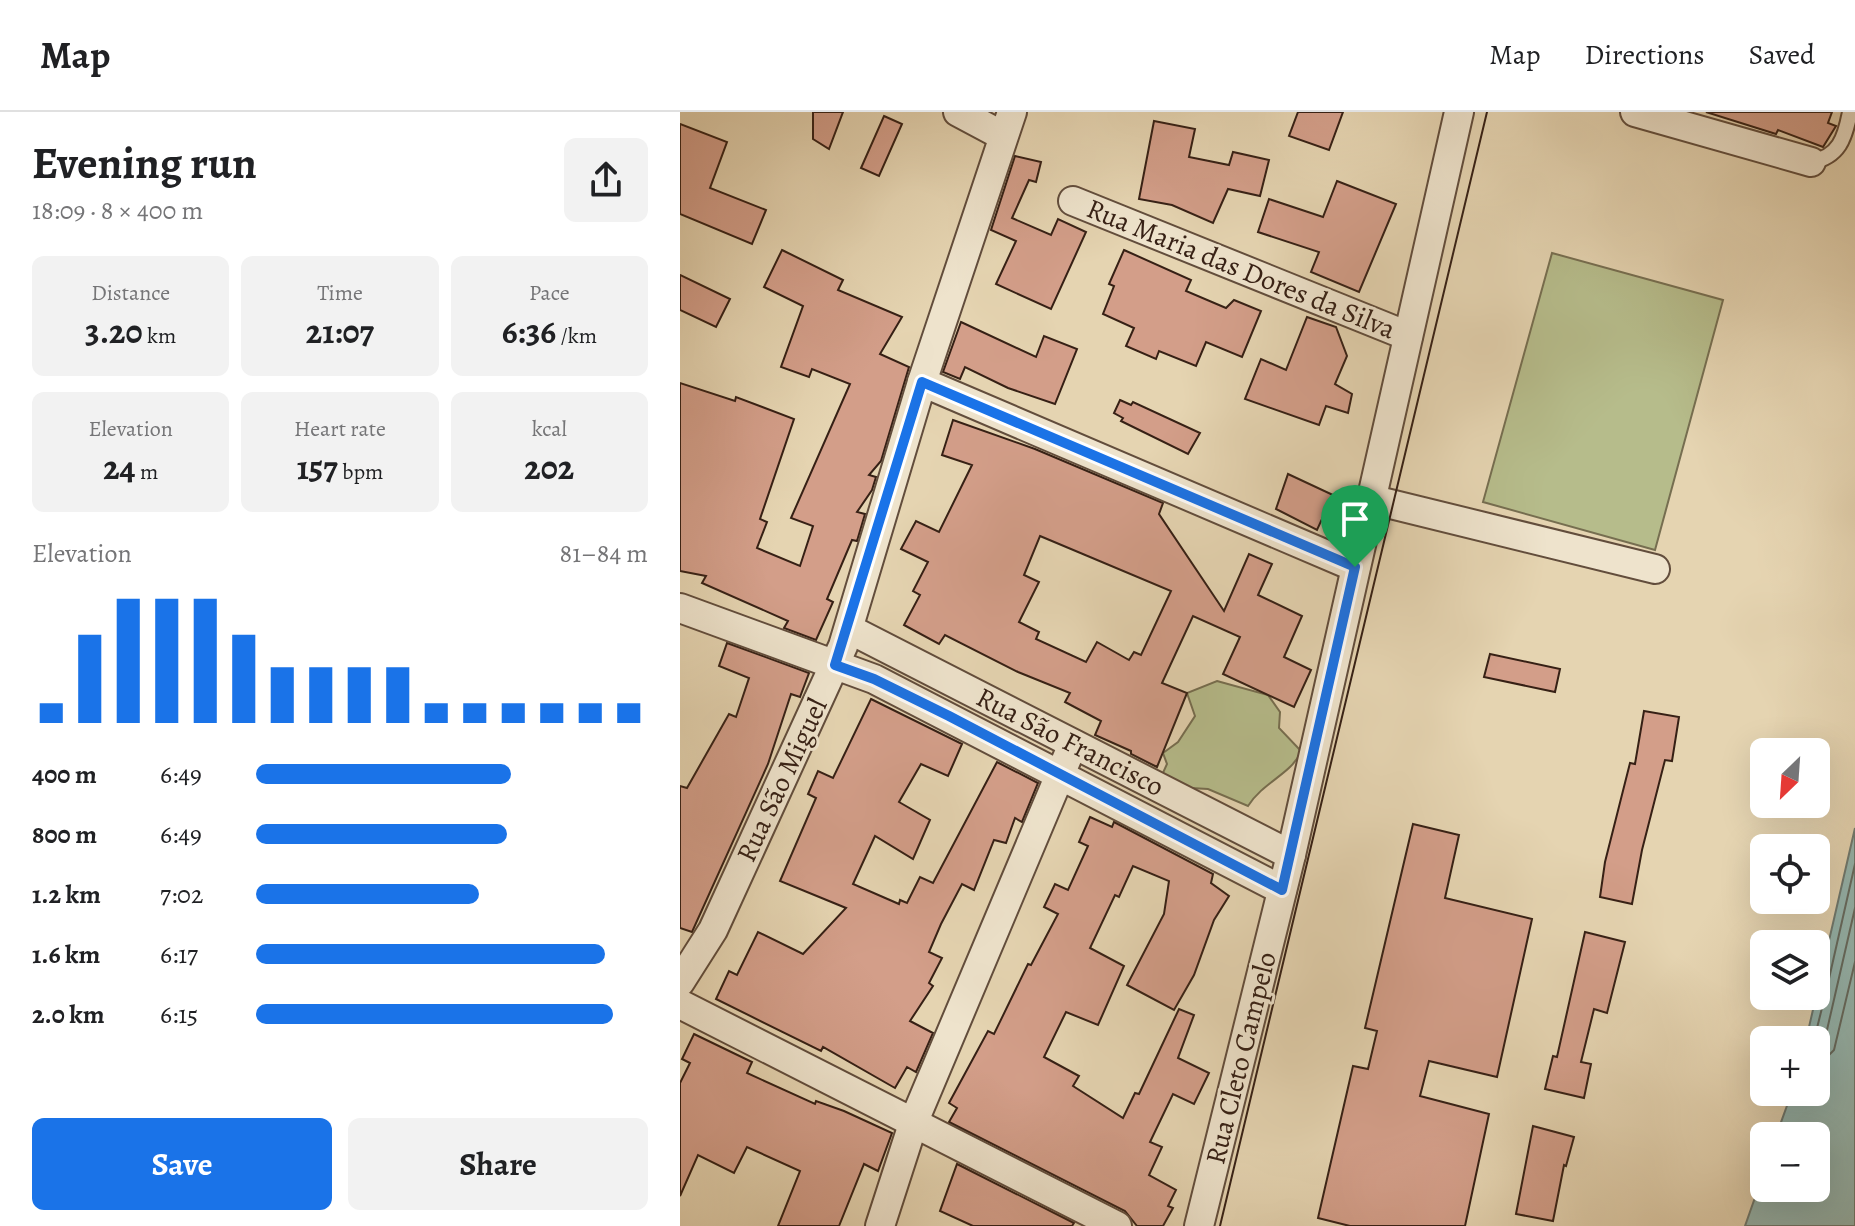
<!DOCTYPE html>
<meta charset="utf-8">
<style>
:root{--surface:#fff;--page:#f2f2f2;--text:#202124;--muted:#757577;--line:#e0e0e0;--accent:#1a73e8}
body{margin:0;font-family:Alegreya,serif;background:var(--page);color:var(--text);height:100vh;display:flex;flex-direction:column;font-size:30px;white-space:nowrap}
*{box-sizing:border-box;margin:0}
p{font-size:26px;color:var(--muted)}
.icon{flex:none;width:44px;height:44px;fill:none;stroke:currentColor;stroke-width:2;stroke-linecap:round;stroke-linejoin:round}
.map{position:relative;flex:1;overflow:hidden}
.drawer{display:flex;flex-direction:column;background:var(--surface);width:680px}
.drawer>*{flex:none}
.needle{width:52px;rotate:205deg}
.fabs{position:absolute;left:1070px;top:626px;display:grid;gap:16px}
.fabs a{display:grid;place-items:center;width:80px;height:80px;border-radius:12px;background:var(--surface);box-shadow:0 8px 32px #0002;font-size:40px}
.pin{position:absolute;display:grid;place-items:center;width:68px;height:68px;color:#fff;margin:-82px -34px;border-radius:50% 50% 50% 0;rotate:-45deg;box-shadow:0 0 8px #0007}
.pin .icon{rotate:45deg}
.round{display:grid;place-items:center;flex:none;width:84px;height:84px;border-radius:12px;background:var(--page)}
.summary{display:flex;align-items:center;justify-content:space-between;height:136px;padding:0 32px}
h1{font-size:44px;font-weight:700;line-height:60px}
.figures{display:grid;grid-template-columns:repeat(3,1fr);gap:12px;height:136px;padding:8px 32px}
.figures div{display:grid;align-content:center;border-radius:12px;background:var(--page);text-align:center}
.figures b{font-size:34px;font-weight:700}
.figures small{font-size:22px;font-weight:400}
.figures p{font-size:22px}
.chart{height:224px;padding:16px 32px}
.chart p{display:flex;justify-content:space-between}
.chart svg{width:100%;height:144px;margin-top:8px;stroke:var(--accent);stroke-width:6}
.button{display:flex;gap:16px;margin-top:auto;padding:16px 32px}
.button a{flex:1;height:92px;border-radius:12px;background:var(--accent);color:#fff;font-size:32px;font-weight:700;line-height:92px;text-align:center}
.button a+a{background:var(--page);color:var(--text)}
ul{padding:0 32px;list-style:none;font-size:26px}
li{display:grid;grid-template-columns:128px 96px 1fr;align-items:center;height:60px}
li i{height:20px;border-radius:10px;background:var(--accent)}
header{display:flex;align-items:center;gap:48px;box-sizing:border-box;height:112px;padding:0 40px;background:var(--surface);border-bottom:2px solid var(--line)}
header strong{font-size:38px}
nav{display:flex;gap:44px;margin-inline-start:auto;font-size:28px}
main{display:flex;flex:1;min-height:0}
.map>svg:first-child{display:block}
.green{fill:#b6bc8b;stroke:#766e50;stroke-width:2}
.water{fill:#96b7b0;stroke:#707b72;stroke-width:2}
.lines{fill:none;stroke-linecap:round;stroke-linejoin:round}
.shore{stroke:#666c62;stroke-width:2}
.building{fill:#d39e89;stroke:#362015;stroke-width:2;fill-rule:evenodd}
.service-casing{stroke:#624d3c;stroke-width:18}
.minor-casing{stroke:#624d3c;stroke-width:32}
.service{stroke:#eee3cc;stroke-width:14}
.minor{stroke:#eee3cc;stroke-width:28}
.tram{stroke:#362015;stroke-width:2}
.route-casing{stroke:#fff;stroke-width:16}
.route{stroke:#1a73e8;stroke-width:10}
.labels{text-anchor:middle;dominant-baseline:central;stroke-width:6;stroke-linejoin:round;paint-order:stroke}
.street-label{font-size:28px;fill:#362015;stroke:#eee3cc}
</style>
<header>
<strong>Map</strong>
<nav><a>Map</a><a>Directions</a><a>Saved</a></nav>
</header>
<main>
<section class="drawer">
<div class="summary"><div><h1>Evening run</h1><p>18:09 · 8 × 400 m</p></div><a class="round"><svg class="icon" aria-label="share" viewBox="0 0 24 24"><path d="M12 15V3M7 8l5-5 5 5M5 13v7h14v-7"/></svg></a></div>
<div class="figures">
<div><p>Distance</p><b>3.20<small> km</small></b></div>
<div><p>Time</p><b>21:07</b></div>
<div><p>Pace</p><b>6:36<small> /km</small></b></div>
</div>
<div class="figures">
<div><p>Elevation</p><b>24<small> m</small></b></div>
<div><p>Heart rate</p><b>157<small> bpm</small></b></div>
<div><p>kcal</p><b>202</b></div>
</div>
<div class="chart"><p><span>Elevation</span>81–84 m</p>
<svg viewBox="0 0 160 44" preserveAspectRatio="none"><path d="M5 44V38M15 44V17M25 44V6M35 44V6M45 44V6M55 44V17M65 44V27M75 44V27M85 44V27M95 44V27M105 44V38M115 44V38M125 44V38M135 44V38M145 44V38M155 44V38"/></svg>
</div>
<ul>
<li><b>400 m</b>6:49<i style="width:65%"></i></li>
<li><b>800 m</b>6:49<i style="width:64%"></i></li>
<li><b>1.2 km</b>7:02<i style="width:57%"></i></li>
<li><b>1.6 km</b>6:17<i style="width:89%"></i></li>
<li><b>2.0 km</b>6:15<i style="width:91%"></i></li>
</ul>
<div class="button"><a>Save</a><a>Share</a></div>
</section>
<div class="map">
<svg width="1175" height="1114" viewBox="0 0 1175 1114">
<rect width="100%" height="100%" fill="#e5d4b1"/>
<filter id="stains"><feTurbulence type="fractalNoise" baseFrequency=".0025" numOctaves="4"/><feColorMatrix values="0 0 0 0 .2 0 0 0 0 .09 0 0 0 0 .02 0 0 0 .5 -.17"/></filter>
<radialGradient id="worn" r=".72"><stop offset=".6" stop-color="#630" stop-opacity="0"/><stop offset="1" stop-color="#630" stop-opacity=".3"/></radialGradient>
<g class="green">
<polygon points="872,141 1043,188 975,438 803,390"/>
<path d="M 537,569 L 588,583 L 600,600 L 599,616 L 621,639 C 612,662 584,669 568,694 L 528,677 L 477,674 L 487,652 L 483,641 L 498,630 L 515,604 L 507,581 Z"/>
</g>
<polygon class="water" points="1175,716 1175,1114 1065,1114 1084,1060 1084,1076 1136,1076 1136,1024 1096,1024 1112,980 1136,980 1136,928 1126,928"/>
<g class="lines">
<g class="shore">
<polyline points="1134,928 1144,888 1142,879 1148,871 1175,752"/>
<polyline points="1136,942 1144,931 1175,796"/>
<polyline points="1136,956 1154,938 1175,850"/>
</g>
</g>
<g class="building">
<polygon points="133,0 163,0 149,37 133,27"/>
<polygon points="618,0 663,0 649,38 609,24"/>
<polygon points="1026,0 1152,0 1148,11 1156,14 1143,35 1098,18 1096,22"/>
<polygon points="204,4 222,12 199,64 181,56"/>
<polygon points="474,9 515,17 509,45 549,53 553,40 589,48 580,84 548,77 533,111 492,93 459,87"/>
<polygon points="0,12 47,30 30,76 86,98 72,132 0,102"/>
<polygon points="335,44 361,50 356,70 349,68 332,106 371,123 378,107 406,120 371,197 316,172 336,129 311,118"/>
<polygon points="657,69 716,92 679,180 631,160 639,140 578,120 589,87 643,105"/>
<polygon points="102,138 163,168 158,178 222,205 200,242 229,255 201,349 189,363 196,365 192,378 177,400 185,402 177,429 172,428 147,487 153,490 136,528 104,516 108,509 22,471 26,464 0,459 0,271 55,289 56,285 114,307 80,407 87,410 77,436 120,454 133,414 111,406 170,272 132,257 129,265 101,255 123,194 84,175"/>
<polygon points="444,138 511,168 506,179 546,196 554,188 581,199 562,245 526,230 516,254 479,239 476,247 446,234 454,216 423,202 434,174 429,172"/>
<polygon points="0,163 50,187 36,215 0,198"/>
<polygon points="627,205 656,215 667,244 655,272 672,282 668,301 646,294 639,313 565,287 581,247 606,258"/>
<polygon points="281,210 356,245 364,224 397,237 375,292 328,276 285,255 280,267 263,260"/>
<polygon points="440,288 451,293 453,290 520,321 508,342 441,309 443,306 434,301"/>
<path d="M 273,308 L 355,337 L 483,391 L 479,402 L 544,499 L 569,442 L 592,452 L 578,483 L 622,504 L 604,545 L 631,558 L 614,595 L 543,562 L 560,525 L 513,504 L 482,571 L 507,581 L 477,655 L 451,642 L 451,639 L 415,623 L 421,609 L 385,590 L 390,581 L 338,560 L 265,523 L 259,532 L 224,513 L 240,483 L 233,479 L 248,450 L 221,437 L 236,409 L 259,420 L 292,353 L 262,343 ZM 360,424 L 491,479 L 461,543 L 454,540 L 449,548 L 417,530 L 406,550 L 356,527 L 359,520 L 339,510 L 359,470 L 344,463 Z"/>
<polygon points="608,362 653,383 637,418 596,397"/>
<polygon points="47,531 129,561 120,585 111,582 88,652 12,820 0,816 0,674 7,676 49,602 56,605 69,566 39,554"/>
<polygon points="810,542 880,557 875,580 804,565"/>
<polygon points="191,587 282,632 268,664 241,652 219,690 250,708 233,747 195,724 173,772 219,792 220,788 227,791 240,765 253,771 317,650 358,671 342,710 335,706 326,731 314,728 294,778 282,772 261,812 249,840 262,846 249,871 253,874 230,909 253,921 236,960 227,955 215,976 143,935 141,939 36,887 49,859 57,863 78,820 123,842 166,796 100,769 136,686 128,682 138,659 153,666"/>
<polygon points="964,599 999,605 992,649 985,648 962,738 952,792 920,785 925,750 950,651 955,652"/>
<polygon points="410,705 432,715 434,710 533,762 531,771 549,784 534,808 514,863 494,898 447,873 484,802 489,769 453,754 439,785 435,783 410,836 444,854 418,913 386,900 364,945 399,964 393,974 443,1006 455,981 459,982 499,897 514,903 498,946 529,961 514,992 493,982 470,1030 482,1035 469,1063 496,1078 488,1094 493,1096 483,1114 457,1114 445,1099 269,1010 277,996 269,991 308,919 314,922 348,852 351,853 378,802 364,795 375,772 388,778 408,734 399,730"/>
<polygon points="733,712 779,723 765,786 852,807 817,965 749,949 740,984 809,1002 785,1114 670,1114 638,1106 673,954 688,957 697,919 685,916"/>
<polygon points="905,820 945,830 927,901 914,897 901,950 911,952 904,986 865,977 873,944 877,945"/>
<polygon points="14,922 72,950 67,961 135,992 136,989 164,999 212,1021 198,1059 184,1052 159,1114 98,1114 120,1059 67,1035 54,1061 18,1043 0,1084 0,971 10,951 2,947"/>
<polygon points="853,1014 894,1025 886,1054 884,1053 873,1109 836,1102"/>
<polygon points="277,1052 394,1111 392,1114 293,1114 260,1099"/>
</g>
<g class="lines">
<g class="service-casing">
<path id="service" d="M 1131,50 C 1159,45 1165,26 1170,0"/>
</g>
<g class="minor-casing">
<g id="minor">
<polyline points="278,0 323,24"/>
<polyline points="955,0 1131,50"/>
<polyline points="393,89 728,224"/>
<polyline points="242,270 675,455"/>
<polyline points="690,387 975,457"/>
<polyline points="0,496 194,567 602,778"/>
<polyline points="169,517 611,743"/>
<polyline points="0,870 33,818 163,534 242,270 332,0"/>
<polyline points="0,892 437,1114"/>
<polyline points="200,1114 234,1009 393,632"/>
<polyline points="519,1114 611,743 779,0"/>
</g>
</g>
<use href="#service" class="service"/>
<use href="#minor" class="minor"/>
<polyline class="tram" points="540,1114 807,0"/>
</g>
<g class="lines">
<g class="route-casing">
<polygon id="route" points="242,270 675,455 602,778 269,604 194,567 155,553"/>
</g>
<use href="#route" class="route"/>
</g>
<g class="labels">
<g class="street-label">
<text transform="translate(561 157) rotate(22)">Rua Maria das Dores da Silva</text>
<text transform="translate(390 630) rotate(27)">Rua São Francisco</text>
<text transform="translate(102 668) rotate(-65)">Rua São Miguel</text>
<text transform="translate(561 946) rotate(-76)">Rua Cleto Campelo</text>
</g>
</g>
<rect width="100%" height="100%" filter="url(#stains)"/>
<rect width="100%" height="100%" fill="url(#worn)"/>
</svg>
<div class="fabs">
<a><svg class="needle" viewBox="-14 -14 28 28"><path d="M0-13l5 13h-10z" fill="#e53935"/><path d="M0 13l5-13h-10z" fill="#757577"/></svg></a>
<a><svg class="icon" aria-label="locate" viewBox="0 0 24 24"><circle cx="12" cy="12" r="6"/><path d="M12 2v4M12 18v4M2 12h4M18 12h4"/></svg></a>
<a><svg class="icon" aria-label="layers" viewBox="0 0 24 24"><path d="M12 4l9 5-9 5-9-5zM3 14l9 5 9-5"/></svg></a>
<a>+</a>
<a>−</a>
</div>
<div class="pin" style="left:675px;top:455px;background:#1e9e55"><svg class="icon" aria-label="arrive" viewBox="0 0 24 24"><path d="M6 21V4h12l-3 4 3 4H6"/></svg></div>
</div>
</main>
